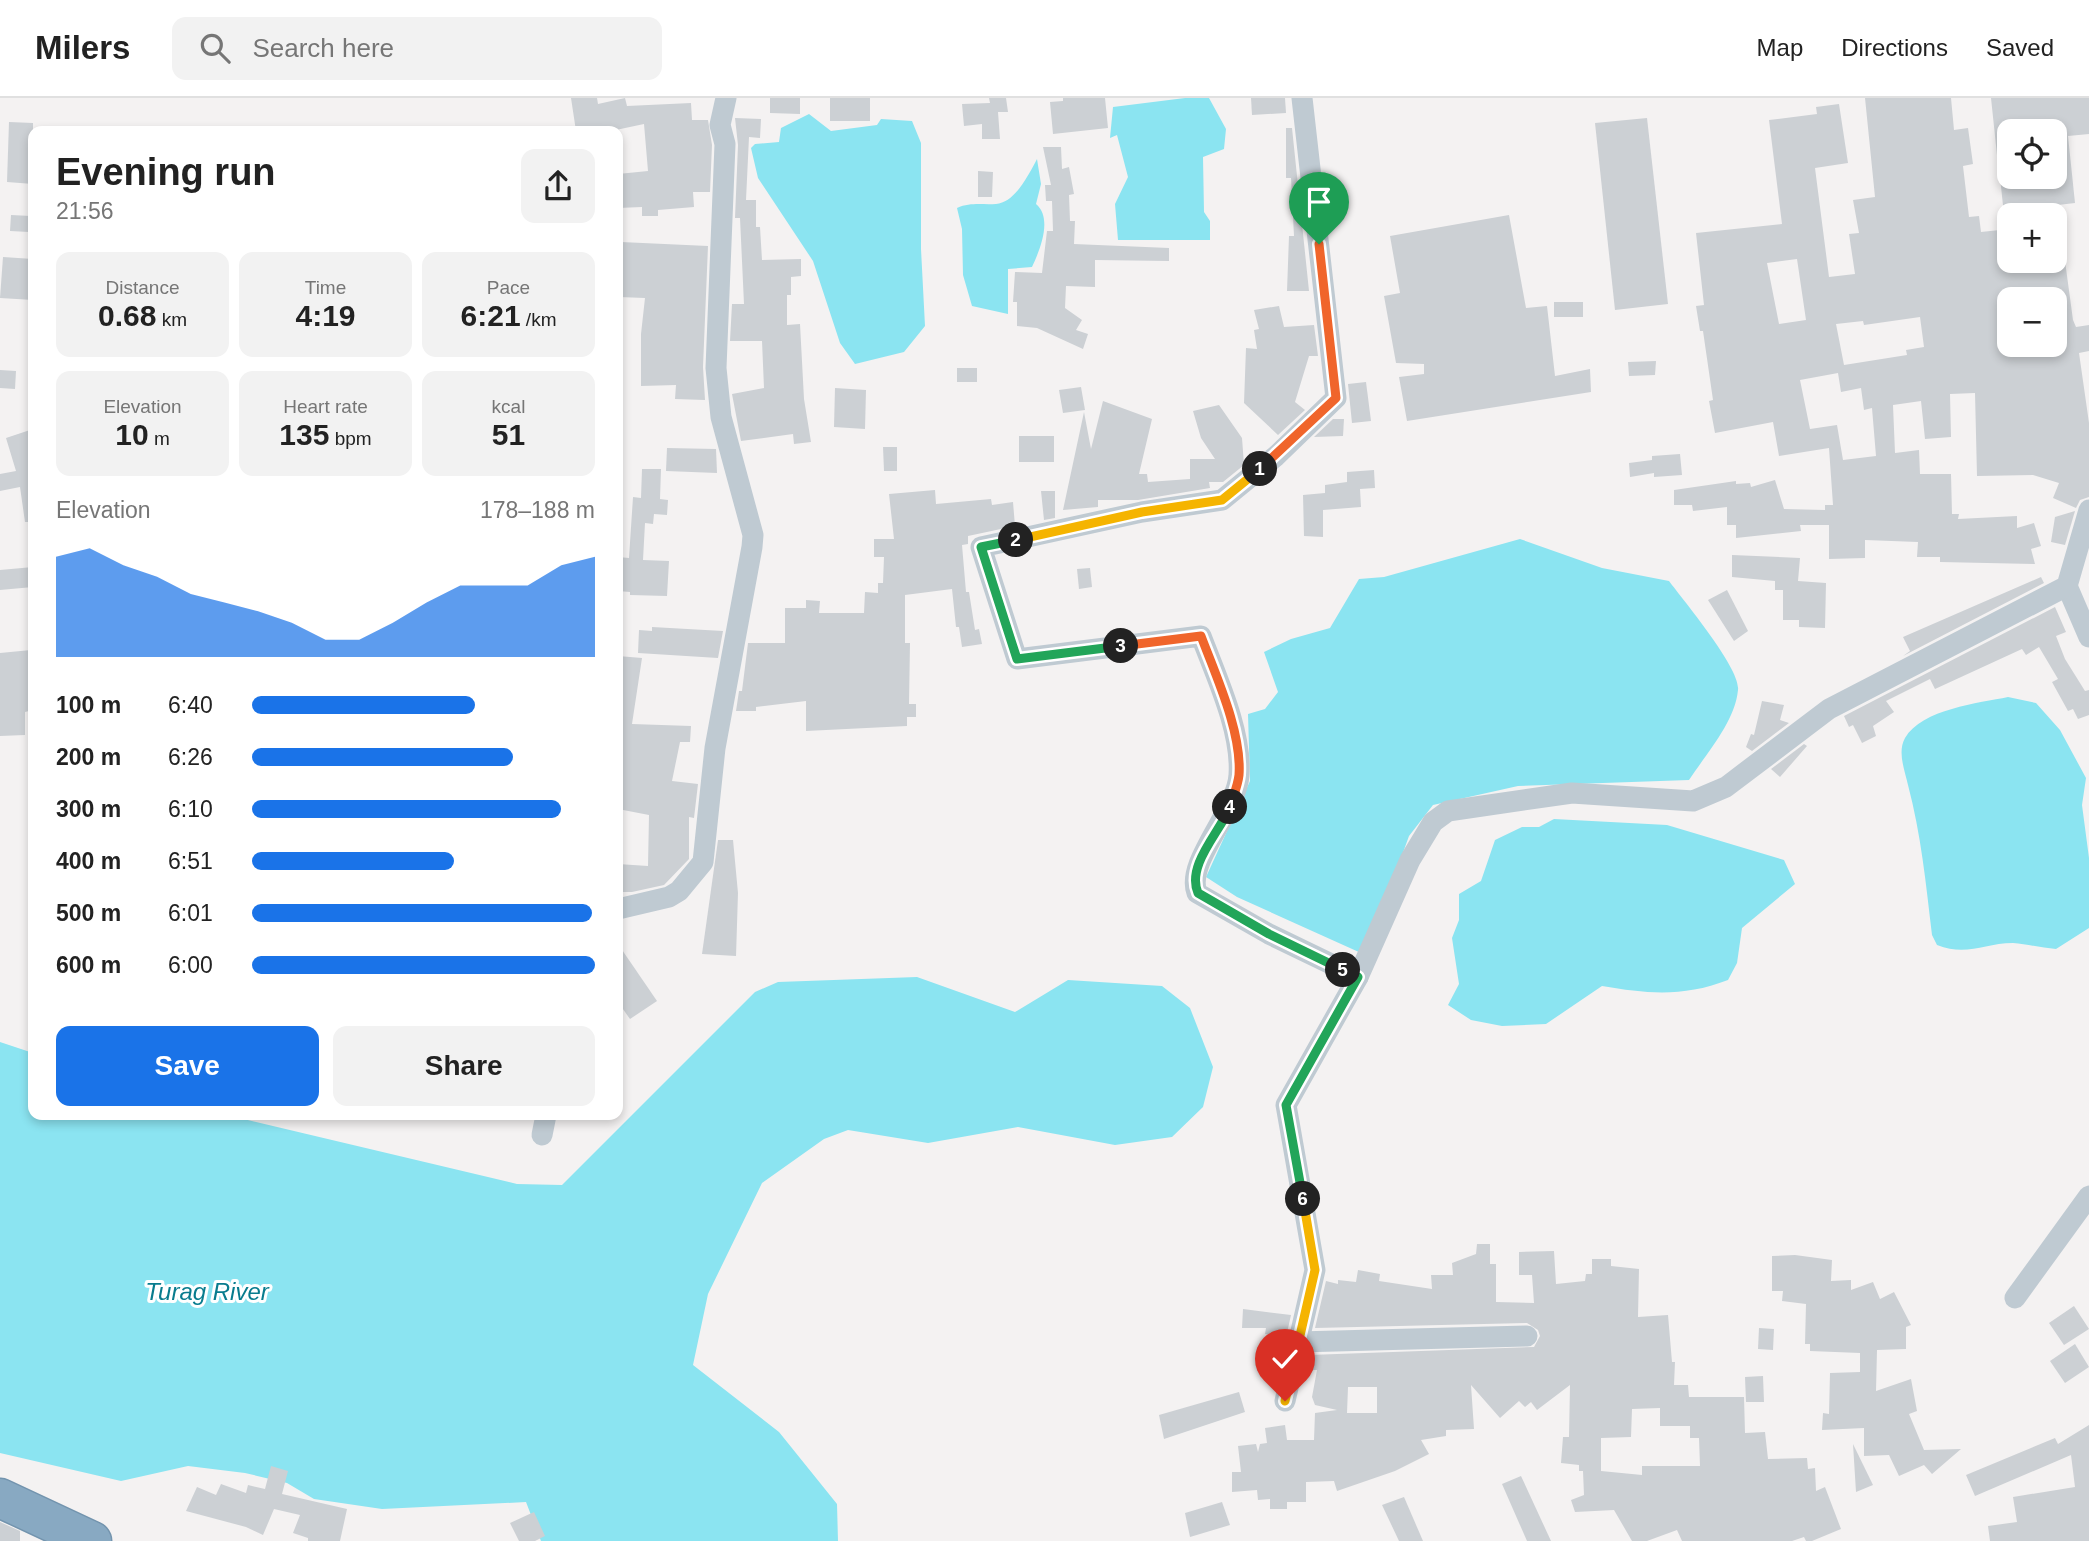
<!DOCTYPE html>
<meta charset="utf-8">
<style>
:root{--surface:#fff;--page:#f2f2f2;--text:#222;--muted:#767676;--line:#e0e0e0;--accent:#1a73e8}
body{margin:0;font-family:Arial,sans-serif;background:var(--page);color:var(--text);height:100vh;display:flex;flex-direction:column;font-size:26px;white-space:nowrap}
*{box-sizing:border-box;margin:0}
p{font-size:23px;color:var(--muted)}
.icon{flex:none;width:38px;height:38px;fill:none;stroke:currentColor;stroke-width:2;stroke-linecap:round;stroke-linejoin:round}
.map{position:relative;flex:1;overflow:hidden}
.drawer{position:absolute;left:28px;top:28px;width:595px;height:994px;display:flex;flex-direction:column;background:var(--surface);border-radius:14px;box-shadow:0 4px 10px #0003}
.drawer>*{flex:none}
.buttons{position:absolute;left:1997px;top:21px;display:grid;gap:14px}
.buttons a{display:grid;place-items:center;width:70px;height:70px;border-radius:14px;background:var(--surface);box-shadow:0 4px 10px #0003;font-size:35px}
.pin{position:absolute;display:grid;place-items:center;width:60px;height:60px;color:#fff;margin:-72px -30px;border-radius:50% 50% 50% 0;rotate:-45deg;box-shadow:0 0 7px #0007}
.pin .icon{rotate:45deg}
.km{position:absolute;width:35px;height:35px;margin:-18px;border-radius:50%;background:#222;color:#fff;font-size:19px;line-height:35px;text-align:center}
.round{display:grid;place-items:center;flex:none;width:74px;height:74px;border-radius:14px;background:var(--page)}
.overview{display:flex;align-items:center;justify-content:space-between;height:119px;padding:0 28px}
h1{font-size:38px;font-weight:600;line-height:52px}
.stats{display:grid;grid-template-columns:repeat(3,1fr);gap:10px;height:119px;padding:7px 28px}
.stats div{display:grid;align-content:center;border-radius:14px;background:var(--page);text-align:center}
.stats b{font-size:30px;font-weight:600}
.stats small{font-size:19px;font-weight:400}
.stats p{font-size:19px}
.chart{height:196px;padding:14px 28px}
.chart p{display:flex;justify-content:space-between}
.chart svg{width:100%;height:126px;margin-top:7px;fill:var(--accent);opacity:.7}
.primary-button{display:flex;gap:14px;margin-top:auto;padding:14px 28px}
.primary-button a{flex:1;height:80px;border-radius:14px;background:var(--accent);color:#fff;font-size:28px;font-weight:600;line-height:80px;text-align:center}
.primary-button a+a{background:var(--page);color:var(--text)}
ul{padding:0 28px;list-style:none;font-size:23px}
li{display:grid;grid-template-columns:112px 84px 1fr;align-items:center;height:52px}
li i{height:18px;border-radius:9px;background:var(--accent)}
header{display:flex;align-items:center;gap:42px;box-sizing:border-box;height:98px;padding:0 35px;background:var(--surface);border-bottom:2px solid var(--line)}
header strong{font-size:33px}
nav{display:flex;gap:38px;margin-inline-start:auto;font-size:24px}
.search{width:490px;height:63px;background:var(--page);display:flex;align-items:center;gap:18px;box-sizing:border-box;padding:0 24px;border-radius:14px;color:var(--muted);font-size:26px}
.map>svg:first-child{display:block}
.water{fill:#8be4f1}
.building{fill:#ccd0d4;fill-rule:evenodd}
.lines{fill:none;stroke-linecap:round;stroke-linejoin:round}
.highway-casing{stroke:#7394ae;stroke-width:41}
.street{stroke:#bfcad2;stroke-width:21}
.highway{stroke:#88a9c2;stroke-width:38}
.split-1-casing{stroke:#fff;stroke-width:14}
.split-2-casing{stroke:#fff;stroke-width:14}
.split-3-casing{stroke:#fff;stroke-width:14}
.split-4-casing{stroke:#fff;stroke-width:14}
.split-5-casing{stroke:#fff;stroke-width:14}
.split-6-casing{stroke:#fff;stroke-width:14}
.split-7-casing{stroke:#fff;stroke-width:14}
.split-1{stroke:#f0652b;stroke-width:9}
.split-2{stroke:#f5b400;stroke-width:9}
.split-3{stroke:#22a559;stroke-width:9}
.split-4{stroke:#f0652b;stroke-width:9}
.split-5{stroke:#22a559;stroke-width:9}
.split-6{stroke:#22a559;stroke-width:9}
.split-7{stroke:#f5b400;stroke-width:9}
.labels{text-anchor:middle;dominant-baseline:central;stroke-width:6;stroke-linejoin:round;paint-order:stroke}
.water-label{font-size:24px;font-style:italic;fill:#087c8e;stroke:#fff}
</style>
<header>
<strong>Milers</strong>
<div class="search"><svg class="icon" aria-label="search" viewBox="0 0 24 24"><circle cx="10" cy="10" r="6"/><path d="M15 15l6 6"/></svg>Search here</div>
<nav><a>Map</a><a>Directions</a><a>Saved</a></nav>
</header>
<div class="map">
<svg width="2089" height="1443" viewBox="0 0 2089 1443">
<rect width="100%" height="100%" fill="#f4f2f2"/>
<g class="water">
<polygon points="1185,0 1209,0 1226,31 1224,51 1203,59 1204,114 1210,123 1210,142 1118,142 1115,106 1128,79 1117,37 1110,40 1113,9"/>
<polygon points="809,16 831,33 877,27 881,21 912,23 921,45 921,151 925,228 904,254 855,266 840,245 813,163 758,80 751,50 755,46 779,44 781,30"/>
<path d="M 1037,61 L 1041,86 L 1036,106 C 1053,120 1040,152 1032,169 L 1008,171 L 1008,216 L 972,208 L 963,177 L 962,131 L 957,110 C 971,104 982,107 996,106 C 1015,105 1029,76 1037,61 Z"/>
<path d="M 1520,441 L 1602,470 L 1669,483 C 1684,503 1741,571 1738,592 C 1735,624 1706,656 1689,682 L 1518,688 L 1433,707 L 1409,738 L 1380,818 L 1361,855 L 1237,799 L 1206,779 L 1250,683 L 1248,616 L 1265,611 L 1278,594 L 1264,554 L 1291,541 L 1330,530 L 1359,481 L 1384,479 Z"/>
<path d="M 2008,599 L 2036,605 L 2060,632 L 2086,680 L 2082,707 L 2089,760 L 2089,830 L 2056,851 C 2042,850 2027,846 2013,845 C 1984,845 1967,859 1937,847 L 1932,837 C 1926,786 1921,736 1908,687 C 1905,673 1897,654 1905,640 C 1922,611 1979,605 2008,599 Z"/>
<path d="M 1554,721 L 1667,727 L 1784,762 L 1795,786 L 1742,830 L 1737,865 L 1728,882 C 1684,899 1648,896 1602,888 L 1546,926 L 1502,928 L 1471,922 L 1448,907 L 1459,886 L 1452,840 L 1459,822 L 1459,796 L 1481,783 L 1495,742 L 1522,729 L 1539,729 Z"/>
<polygon points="917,879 1015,914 1068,882 1162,888 1190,910 1213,969 1203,1009 1172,1039 1115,1047 1018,1029 928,1045 848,1032 824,1041 762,1085 708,1196 693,1267 779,1334 837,1406 838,1443 541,1443 526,1404 382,1411 314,1401 287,1385 245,1375 188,1368 121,1383 0,1355 0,944 33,955 33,1017 227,1017 517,1086 562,1087 755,894 778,884"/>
</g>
<g class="building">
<polygon points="571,0 597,0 598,6 625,0 627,8 691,5 692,22 708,22 712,47 710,94 693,94 694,109 658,112 658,118 642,118 642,109 618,110 618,76 648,73 644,26 611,33 576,33"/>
<polygon points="770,0 800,0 800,16 770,15"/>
<rect x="830" y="0" width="40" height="23"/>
<polygon points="989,0 1006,0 1008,14 998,14 1000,41 982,41 982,26 964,28 962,6 990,5"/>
<polygon points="1063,0 1105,0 1108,30 1053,36 1050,4 1063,3"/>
<polygon points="1251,0 1285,0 1286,15 1252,17"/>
<path d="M 1865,0 L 1951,0 L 1954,32 L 1968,30 L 1973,66 L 1963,68 L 1969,119 L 1979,118 L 1981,134 L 2009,131 L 2009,163 L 2065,163 L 2073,222 L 2076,229 L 2089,227 L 2089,253 L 2079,255 L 2089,325 L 2089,399 L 2080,402 L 2076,410 L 2053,400 L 2059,385 L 2033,377 L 1977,378 L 1975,295 L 1950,296 L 1951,339 L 1925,341 L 1921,303 L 1893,307 L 1895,355 L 1919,352 L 1920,376 L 1951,376 L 1952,416 L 1959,416 L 1958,421 L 2017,418 L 2017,430 L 2034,425 L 2041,448 L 2031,451 L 2035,466 L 1940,464 L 1940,459 L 1917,459 L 1918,444 L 1865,442 L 1865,460 L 1829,461 L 1829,427 L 1800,427 L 1801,433 L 1736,440 L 1736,427 L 1727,427 L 1727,409 L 1693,413 L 1692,407 L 1674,407 L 1674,392 L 1736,383 L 1736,386 L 1750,385 L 1751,389 L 1775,382 L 1784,411 L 1825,412 L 1825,407 L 1833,407 L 1829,350 L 1779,358 L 1773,324 L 1715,335 L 1709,303 L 1713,302 L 1703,233 L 1700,233 L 1696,208 L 1704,207 L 1696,135 L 1782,126 L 1769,22 L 1817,16 L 1816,9 L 1839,6 L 1848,65 L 1815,70 L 1829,179 L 1855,176 L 1849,136 L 1859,135 L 1853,102 L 1875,99 ZM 1797,161 L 1806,222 L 1779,226 L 1767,165 ZM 2009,201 L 2054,201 L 2054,247 L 2009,247 ZM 1920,219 L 1924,249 L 1906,252 L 1907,257 L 1844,267 L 1836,226 L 1863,223 L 1864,227 ZM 1838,275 L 1841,294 L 1861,290 L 1864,312 L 1872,310 L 1876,358 L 1843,362 L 1837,327 L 1810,331 L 1800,282 Z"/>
<polygon points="1991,0 2089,0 2089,36 2068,38 2075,105 2058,107 2059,117 2004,117 2000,79 2054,79 2054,33 2009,33 2009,75 1999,76"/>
<polygon points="735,20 761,21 760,40 749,39 746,102 756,102 756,129 760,129 762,162 801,161 801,178 791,179 791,197 787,197 787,227 800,226 804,301 811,344 794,346 793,336 741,343 732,296 764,290 762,243 730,243 732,206 744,206 740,120 735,120 738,47"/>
<polygon points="1647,20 1668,206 1615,212 1595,25"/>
<polygon points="9,24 33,25 33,86 7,84"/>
<polygon points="1286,30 1292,30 1309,193 1287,193 1289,138 1294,138 1291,80 1286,80"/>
<polygon points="1043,49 1061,49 1062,71 1069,69 1074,96 1069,97 1070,123 1075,123 1074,146 1169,150 1169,163 1095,162 1095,189 1066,188 1065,210 1082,222 1076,232 1088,236 1083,251 1037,230 1017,228 1017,204 1013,204 1015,174 1042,175 1047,133 1053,133 1052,103 1046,103 1045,87 1051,87"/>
<polygon points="978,73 993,74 992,99 978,99"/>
<polygon points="11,117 31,118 29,134 10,133"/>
<polygon points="1509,117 1526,210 1547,208 1555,278 1590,271 1591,294 1407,323 1399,279 1424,276 1424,266 1396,265 1384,198 1400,195 1390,138"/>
<polygon points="621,144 708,148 703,269 705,302 675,301 676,287 641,288 641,236 645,200 619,199"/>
<polygon points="3,159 33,161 33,202 0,200"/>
<rect x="1554" y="204" width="29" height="15"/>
<polygon points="1279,208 1284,229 1314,227 1318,258 1309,258 1295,304 1305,312 1278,337 1244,305 1246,250 1257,251 1254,232 1259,231 1254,212"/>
<polygon points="1656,263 1655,277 1629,278 1628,264"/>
<rect x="957" y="270" width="20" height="14"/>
<polygon points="0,272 16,273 15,291 0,290"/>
<polygon points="1366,284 1371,323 1352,325 1348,286"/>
<polygon points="1081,289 1085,312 1063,315 1059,292"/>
<polygon points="835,290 866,292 865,331 834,329"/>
<polygon points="1103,303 1152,321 1139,376 1147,376 1148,384 1190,381 1190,361 1215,361 1201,340 1193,313 1219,307 1242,340 1244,367 1223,384 1209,384 1210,390 1138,402 1098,402 1098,409 1063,412 1084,314 1091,351"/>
<polygon points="1333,321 1344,321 1343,338 1314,339"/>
<polygon points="33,331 33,424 25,424 20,389 0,393 0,376 16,373 6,340"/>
<rect x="1019" y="338" width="35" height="26"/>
<polygon points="883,349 897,349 897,373 884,373"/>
<polygon points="667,350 716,351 717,375 666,373"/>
<polygon points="1680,356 1682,377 1654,379 1654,375 1630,379 1629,365 1652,362 1652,358"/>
<polygon points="642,371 661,371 660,401 668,402 667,417 654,416 653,426 645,425 643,462 669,463 667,498 630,497 630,494 618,493 618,459 629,460 633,399 641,400"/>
<polygon points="1374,372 1375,390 1360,391 1361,409 1323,412 1323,439 1304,438 1303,397 1325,395 1325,387 1347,384 1347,374"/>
<polygon points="935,392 936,406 991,401 992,407 1013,404 1015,428 968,438 968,446 962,447 966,494 969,494 975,532 979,531 982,546 962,549 959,529 956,529 952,491 905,497 905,545 910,545 909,606 916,606 916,619 907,619 907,628 806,633 806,603 756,609 756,613 736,613 739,593 742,593 748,545 785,545 785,510 806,510 806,502 820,503 819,515 864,515 865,494 878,495 878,485 883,485 884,459 874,459 874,441 894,441 889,396"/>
<polygon points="1041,393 1055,393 1055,420 1044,422"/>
<polygon points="2075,413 2065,447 2051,444 2055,419"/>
<polygon points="1732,457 1800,460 1798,483 1826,485 1825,530 1799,529 1799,522 1783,522 1783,492 1775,492 1775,483 1732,479"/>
<polygon points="33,469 33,489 0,492 0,472"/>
<polygon points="1090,470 1092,489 1079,491 1077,471"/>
<polygon points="2041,479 2044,485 1903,558 1910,553 1903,539"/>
<polygon points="1727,492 1748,533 1734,543 1708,502"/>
<polygon points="2055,509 2066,534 2056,538 2065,561 2085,593 2089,592 2089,617 2078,621 2073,611 2068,613 2052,584 2058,581 2039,549 2026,557 2022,551 1935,591 1930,581 1886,603 1894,614 1873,628 1876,638 1862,645 1853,627 1849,629 1844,618"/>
<polygon points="652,529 723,533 718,560 638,555 639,532 652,533"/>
<polygon points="31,552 33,612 25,614 25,637 0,638 0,555"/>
<polygon points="618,558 642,560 632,626 691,628 690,644 680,644 672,683 698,686 694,720 689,719 689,761 664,787 632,794 618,794 618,766 648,768 649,717 618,711"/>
<polygon points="1762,603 1784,607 1780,622 1789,625 1752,653 1746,649 1751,636 1754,637"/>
<polygon points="1804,646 1807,648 1780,679 1771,671"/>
<polygon points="718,742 733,742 738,795 736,858 702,856"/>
<polygon points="618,846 657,903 630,921 618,904"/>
<path d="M 1477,1146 L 1490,1146 L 1490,1166 L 1496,1166 L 1496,1204 L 1534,1205 L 1532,1177 L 1519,1177 L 1519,1154 L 1554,1153 L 1556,1186 L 1585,1183 L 1586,1176 L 1592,1176 L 1592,1161 L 1611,1161 L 1611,1168 L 1639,1171 L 1638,1219 L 1668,1217 L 1672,1264 L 1675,1264 L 1674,1287 L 1688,1287 L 1689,1299 L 1744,1299 L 1745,1335 L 1765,1334 L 1768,1361 L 1807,1360 L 1808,1371 L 1815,1370 L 1816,1393 L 1825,1389 L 1841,1431 L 1812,1443 L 1806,1443 L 1804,1439 L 1792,1443 L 1682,1443 L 1677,1432 L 1647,1443 L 1632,1443 L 1614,1412 L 1575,1414 L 1571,1402 L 1584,1397 L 1583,1373 L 1579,1373 L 1579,1367 L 1561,1365 L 1563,1339 L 1569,1339 L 1570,1287 L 1537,1312 L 1531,1304 L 1525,1309 L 1519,1303 L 1500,1320 L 1471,1287 L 1474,1331 L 1446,1332 L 1446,1338 L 1421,1342 L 1429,1356 L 1395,1373 L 1337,1393 L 1334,1383 L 1306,1384 L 1306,1404 L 1287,1404 L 1287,1411 L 1270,1411 L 1270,1401 L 1258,1402 L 1257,1392 L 1232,1394 L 1232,1374 L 1241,1374 L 1238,1348 L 1256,1346 L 1258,1354 L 1260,1346 L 1267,1345 L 1265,1330 L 1285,1327 L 1287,1342 L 1314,1342 L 1315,1315 L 1337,1312 L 1315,1307 L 1312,1299 L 1317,1272 L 1306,1272 L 1309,1257 L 1534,1249 L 1540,1238 L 1538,1232 L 1527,1225 L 1315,1230 L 1326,1183 L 1338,1186 L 1338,1182 L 1356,1184 L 1358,1172 L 1380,1176 L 1379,1183 L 1432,1191 L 1431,1177 L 1453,1177 L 1452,1165 L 1476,1156 ZM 1348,1289 L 1377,1289 L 1377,1315 L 1347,1315 ZM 1660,1310 L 1660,1328 L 1690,1328 L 1690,1340 L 1699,1340 L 1700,1368 L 1642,1368 L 1642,1377 L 1601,1373 L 1601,1340 L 1631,1339 L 1632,1311 Z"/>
<polygon points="1795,1157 1832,1162 1831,1183 1851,1182 1851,1192 1873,1184 1880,1201 1894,1194 1911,1227 1906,1229 1906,1251 1877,1252 1876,1293 1911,1281 1917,1313 1909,1316 1924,1352 1961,1351 1932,1376 1924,1367 1899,1378 1889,1357 1864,1358 1864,1330 1822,1332 1823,1315 1829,1316 1830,1275 1860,1274 1860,1255 1810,1253 1810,1246 1805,1246 1806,1206 1782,1203 1783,1193 1772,1193 1772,1158"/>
<polygon points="2074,1208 2089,1231 2064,1247 2049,1225"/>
<polygon points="1243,1211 1291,1217 1279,1271 1284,1239 1265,1236 1266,1230 1242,1230"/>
<polygon points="1759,1230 1774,1231 1773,1252 1758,1251"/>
<polygon points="2075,1246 2089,1269 2065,1285 2050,1263"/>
<polygon points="1763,1278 1764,1304 1746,1304 1745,1279"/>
<polygon points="1239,1294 1245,1314 1164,1341 1159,1317"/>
<polygon points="2089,1327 2089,1443 1990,1443 1988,1428 2017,1424 2013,1399 2075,1389 2071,1357 1975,1398 1966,1377 2055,1340 2058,1346"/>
<polygon points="1853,1346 1873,1387 1856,1394"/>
<polygon points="271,1368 288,1373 282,1396 347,1411 340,1443 308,1443 308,1440 293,1435 300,1417 274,1411 263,1437 246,1429 186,1413 197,1389 216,1397 221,1386 246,1395 248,1387 265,1391"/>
<polygon points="1521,1378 1551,1443 1527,1443 1502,1386"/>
<polygon points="1404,1399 1423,1443 1399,1443 1382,1407"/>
<polygon points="1222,1404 1230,1427 1190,1439 1185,1415"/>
<polygon points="534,1414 545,1438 535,1443 519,1443 510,1425"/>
<polygon points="0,1424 20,1433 20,1443 0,1443"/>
</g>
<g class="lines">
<g class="highway-casing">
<polyline id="highway" points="0,1400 92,1443"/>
</g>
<g class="street">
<path d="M 1302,0 L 1336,300 L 1276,358 L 1222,402 L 1142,414 L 981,449 L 1017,561 L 1201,538 C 1216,578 1242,633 1239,677 C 1237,713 1185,764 1197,795 L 1269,836 L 1358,879"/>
<polyline points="2067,488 2089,539"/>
<polyline points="618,811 669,799 679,793 703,764 715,650 752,449 753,437 721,319 716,270 725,46 720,27 726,0"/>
<polyline points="542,1037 546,1017"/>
<polyline points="2015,1200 2089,1098"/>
<polyline points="1298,1244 1527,1238"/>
<polyline points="1285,1303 1315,1172 1286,1007 1358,879 1410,762 1433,724 1448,713 1572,695 1693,703 1726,689 1829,611 2067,488 2089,412"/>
</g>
<use href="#highway" class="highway"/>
</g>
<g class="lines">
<g class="split-1-casing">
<polyline id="split-1" points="1260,371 1336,300 1319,146"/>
</g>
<g class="split-2-casing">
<polyline id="split-2" points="1016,442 1142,414 1222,402 1260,371"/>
</g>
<g class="split-3-casing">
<polyline id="split-3" points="1016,442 981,449 1017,561 1121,548"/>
</g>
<g class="split-4-casing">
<path id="split-4" d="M 1121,548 L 1201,538 C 1216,578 1242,634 1239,677 C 1238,687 1233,699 1230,709"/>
</g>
<g class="split-5-casing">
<path id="split-5" d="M 1230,709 C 1220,734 1186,767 1198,795 L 1269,836 L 1343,872"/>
</g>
<g class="split-6-casing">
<polyline id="split-6" points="1303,1101 1286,1007 1358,879 1343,872"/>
</g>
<g class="split-7-casing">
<polyline id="split-7" points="1285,1303 1315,1172 1303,1101"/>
</g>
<use href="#split-1" class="split-1"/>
<use href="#split-2" class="split-2"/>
<use href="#split-3" class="split-3"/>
<use href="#split-4" class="split-4"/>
<use href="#split-5" class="split-5"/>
<use href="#split-6" class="split-6"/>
<use href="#split-7" class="split-7"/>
</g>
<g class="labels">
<g class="water-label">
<text x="207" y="1193">Turag River</text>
</g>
</g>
</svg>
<div class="buttons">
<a><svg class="icon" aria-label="locate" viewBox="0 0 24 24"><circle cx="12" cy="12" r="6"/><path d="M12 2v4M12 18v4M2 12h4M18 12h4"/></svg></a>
<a>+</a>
<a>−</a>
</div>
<div class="pin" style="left:1319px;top:146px;background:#1e9e55"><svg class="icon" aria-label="arrive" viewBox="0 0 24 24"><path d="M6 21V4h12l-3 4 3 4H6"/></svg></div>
<div class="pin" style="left:1285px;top:1303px;background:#d93025"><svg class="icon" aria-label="check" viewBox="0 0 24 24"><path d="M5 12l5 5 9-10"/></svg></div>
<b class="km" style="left:1260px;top:371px">1</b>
<b class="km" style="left:1016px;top:442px">2</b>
<b class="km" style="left:1121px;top:548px">3</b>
<b class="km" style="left:1230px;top:709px">4</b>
<b class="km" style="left:1343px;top:872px">5</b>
<b class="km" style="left:1303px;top:1101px">6</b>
<section class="drawer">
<div class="overview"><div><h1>Evening run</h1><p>21:56</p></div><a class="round"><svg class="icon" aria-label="share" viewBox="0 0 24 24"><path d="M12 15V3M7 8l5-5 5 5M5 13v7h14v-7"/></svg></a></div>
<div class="stats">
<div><p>Distance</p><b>0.68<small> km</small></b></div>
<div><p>Time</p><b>4:19</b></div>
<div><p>Pace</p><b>6:21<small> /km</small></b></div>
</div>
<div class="stats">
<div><p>Elevation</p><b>10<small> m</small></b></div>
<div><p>Heart rate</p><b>135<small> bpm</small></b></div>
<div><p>kcal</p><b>51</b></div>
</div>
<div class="chart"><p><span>Elevation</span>178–188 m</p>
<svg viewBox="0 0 160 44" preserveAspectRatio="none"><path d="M0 44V9L10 6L20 12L30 16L40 22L50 25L60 28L70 32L80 38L90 38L100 32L110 25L120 19L130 19L140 19L150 12L160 9V44z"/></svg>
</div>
<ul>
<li><b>100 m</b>6:40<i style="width:65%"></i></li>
<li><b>200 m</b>6:26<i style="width:76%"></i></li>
<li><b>300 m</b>6:10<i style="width:90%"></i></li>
<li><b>400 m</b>6:51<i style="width:59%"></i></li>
<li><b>500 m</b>6:01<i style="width:99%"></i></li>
<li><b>600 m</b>6:00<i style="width:100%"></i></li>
</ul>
<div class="primary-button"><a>Save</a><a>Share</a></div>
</section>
</div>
